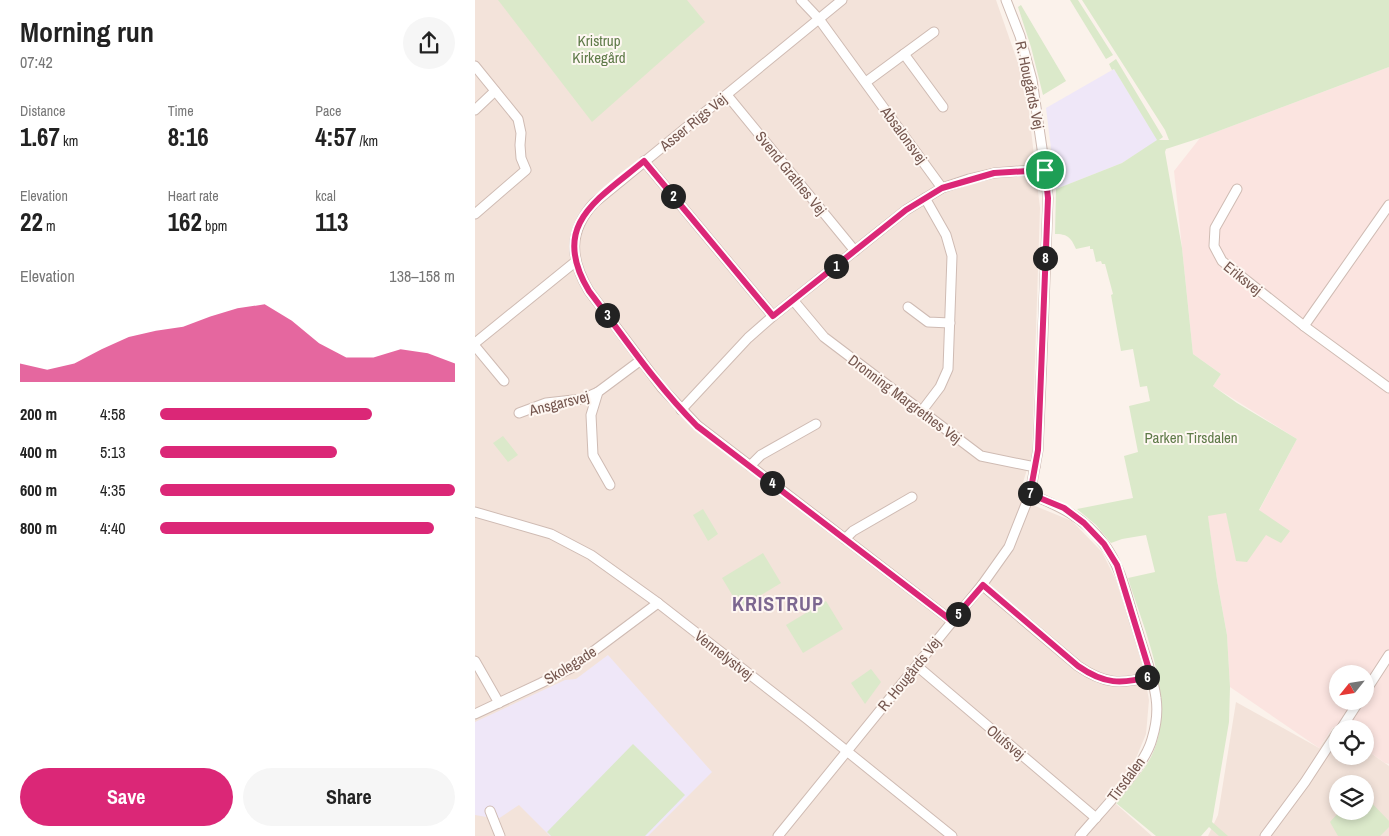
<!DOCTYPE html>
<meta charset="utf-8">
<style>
:root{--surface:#fff;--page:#f6f6f6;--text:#222;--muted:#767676;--accent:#db2777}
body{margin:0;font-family:"Archivo Narrow",sans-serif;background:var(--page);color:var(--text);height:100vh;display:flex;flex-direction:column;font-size:19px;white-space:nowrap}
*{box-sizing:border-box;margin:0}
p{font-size:16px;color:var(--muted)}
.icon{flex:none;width:28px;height:28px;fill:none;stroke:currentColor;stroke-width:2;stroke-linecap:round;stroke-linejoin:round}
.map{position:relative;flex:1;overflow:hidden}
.side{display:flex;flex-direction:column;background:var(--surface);width:475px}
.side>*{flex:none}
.needle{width:32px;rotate:240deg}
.fabs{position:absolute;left:854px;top:665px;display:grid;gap:10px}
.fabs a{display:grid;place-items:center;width:45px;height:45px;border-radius:50%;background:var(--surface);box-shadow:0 2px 8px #0003;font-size:25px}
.pin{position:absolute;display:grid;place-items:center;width:42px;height:42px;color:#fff;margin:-21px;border:2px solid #fff;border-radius:50%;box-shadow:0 1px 5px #0007}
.km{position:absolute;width:25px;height:25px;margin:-12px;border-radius:50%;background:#222;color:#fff;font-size:14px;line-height:25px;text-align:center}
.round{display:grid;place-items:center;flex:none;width:52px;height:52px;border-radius:26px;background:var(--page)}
.head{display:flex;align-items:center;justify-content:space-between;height:85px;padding:0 20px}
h1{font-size:28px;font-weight:800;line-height:38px}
.figures{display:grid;grid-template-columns:repeat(3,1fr);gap:8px;height:85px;padding:5px 20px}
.figures div{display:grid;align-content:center}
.figures b{font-size:25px;font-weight:800}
.figures small{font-size:14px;font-weight:400}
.figures p{font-size:14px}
.chart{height:140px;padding:10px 20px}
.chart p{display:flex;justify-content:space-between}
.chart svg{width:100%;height:90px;margin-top:5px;fill:var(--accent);opacity:.7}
.button{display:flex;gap:10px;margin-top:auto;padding:10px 20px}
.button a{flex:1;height:58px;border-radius:30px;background:var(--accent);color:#fff;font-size:20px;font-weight:800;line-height:58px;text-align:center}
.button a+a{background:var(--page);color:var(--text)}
ul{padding:0 20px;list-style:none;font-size:16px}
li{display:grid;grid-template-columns:80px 60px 1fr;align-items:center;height:38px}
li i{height:12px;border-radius:6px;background:var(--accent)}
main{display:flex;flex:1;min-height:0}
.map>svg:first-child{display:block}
.residential{fill:#f3e3da;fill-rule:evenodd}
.commercial{fill:#fbe4e0;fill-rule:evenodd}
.education{fill:#efe7f8}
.green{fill:#dbe9ca}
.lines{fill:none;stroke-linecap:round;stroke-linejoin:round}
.minor-casing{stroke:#cfbbb3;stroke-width:11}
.minor{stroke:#fff;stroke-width:9}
.route-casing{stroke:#fff;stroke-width:10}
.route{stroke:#db2777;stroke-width:6}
.labels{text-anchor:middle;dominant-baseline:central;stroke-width:4;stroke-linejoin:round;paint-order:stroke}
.park-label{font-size:15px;fill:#5e7a48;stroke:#fef7f2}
.street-label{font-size:15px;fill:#75574f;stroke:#fef7f2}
.district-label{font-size:20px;font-weight:bold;letter-spacing:1px;fill:#7c6790;stroke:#fef7f2}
</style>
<main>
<section class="side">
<div class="head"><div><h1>Morning run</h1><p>07:42</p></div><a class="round"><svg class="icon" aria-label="share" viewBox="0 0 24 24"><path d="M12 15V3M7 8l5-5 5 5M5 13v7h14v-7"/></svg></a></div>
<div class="figures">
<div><p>Distance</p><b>1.67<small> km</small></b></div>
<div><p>Time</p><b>8:16</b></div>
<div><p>Pace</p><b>4:57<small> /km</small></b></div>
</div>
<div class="figures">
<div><p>Elevation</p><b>22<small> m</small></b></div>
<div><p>Heart rate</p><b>162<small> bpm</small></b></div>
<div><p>kcal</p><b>113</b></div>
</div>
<div class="chart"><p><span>Elevation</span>138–158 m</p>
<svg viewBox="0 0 160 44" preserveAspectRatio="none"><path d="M0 44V35L10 38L20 35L30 28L40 22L50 19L60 17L70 12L80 8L90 6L100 14L110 25L120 32L130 32L140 28L150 30L160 35V44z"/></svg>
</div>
<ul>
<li><b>200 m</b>4:58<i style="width:72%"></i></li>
<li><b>400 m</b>5:13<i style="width:60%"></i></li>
<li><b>600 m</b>4:35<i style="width:100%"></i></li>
<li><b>800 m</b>4:40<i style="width:93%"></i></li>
</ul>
<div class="button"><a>Save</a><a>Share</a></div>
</section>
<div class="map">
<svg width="914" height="836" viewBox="0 0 914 836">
<rect width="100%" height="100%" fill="#fbf2eb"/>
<g class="residential">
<polygon points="0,0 521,0 551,86 565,208 557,453 543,499 597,521 627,552 644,586 666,657 674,700 671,734 659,763 632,796 677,836 0,836"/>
<path d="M 761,702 L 844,748 L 859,727 L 862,730 L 862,756 L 890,756 L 890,749 L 914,766 L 914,836 L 733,836 L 743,815 ZM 862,784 L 890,784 L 890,811 L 862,811 Z"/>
</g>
<path class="commercial" d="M 914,67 L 914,764 L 910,763 L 890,749 L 890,729 L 862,729 L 862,730 L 858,727 L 844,748 L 755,687 L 752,635 L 742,580 L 729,490 L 778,522 L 822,439 L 738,386 L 746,374 L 718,354 L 699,171 L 725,138 ZM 862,674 L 890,674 L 890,701 L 862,701 Z"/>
<g class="education">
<polygon points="639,69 683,140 647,163 581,189 571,108"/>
<polygon points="133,655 237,772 173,836 75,836 44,805 23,819 0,815 0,722 90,680 101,679"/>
</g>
<g class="green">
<polygon points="23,0 212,0 230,22 117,122"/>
<polygon points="595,0 603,0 638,55 631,59"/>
<path d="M 607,0 L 914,0 L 914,67 L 725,138 L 691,149 L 690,152 L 707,248 L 718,354 L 746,374 L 738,386 L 762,403 L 822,439 L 784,510 L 815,531 L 806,543 L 791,535 L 772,562 L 761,561 L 751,513 L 733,516 L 742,580 L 752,635 L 755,687 L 754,722 L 737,822 L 753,836 L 744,836 L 734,827 L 726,836 L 681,836 L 641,803 C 653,788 667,774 676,757 C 703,702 669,631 653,578 L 680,572 L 671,535 L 647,539 L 636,543 L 621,525 L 602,509 L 658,498 L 649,456 L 663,452 L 654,406 L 675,401 L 672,386 L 665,387 L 658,349 L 646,351 L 636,295 L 638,294 L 630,264 L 627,264 L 626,261 L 621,262 L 618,249 L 615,249 L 615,246 L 601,249 C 596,237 592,234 580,234 L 581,189 L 647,163 L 682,140 L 639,69 L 637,70 L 634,64 L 641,59 L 688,137 L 684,140 L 694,140 L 690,130 Z"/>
<polygon points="546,5 591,81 568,95 556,47 543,7"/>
<polygon points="28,436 43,455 33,462 18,443"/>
<polygon points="228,509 243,534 233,541 218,515"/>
<polygon points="288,553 306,583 265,608 247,578"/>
<polygon points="351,601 368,629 328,653 311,625"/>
<polygon points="396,669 406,682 390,704 376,683"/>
<polygon points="158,744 210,795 170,836 76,836 72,832"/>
<polygon points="890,796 914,821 914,827 905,836 863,836 855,822 865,811 890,811"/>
</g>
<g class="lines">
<g class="minor-casing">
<g id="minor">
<polyline points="326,0 344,19 467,188"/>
<path d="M 367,0 L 119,203 C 93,232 95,259 114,291 L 187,388 L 222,425 L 477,621"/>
<polyline points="429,54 468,107"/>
<polyline points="0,66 43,119 46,133 45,145 46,158 51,170 0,214"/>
<polyline points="391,82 459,32"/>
<polyline points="252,95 380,251"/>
<polyline points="0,110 20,91"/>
<polyline points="169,161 298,316"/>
<polyline points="762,189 740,228 739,246 747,261 829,326 914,388"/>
<polyline points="318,300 349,337 506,456 560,467"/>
<polyline points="433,307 453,322 475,323"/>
<polyline points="829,326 914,205"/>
<polyline points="0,343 100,262"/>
<polyline points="0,346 29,381"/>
<polyline points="206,410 273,338 298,316 431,210 467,188 494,179 519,173 570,169"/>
<polyline points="446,412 465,387 473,369 477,256 471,235 450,198"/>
<polyline points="44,413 71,403 107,399 123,392"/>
<polyline points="275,466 286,455 341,424"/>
<polyline points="135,485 118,455 116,415 123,392 166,360"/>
<path d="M 555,494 C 584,506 609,517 629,544 C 648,569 653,603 663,632 C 669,653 678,675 681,698 C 683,711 681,726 677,739 C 670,767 625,812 605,836"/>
<polyline points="0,512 76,534 116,555 183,603 332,719 477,836"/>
<polyline points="370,539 378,531 437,497"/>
<path d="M 507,585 L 603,666 C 629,684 646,685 676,676"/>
<polyline points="0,661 24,703"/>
<polyline points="442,666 621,818"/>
<polyline points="890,692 914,655"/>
<polyline points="0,714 66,683 96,668 183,603"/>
<polyline points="866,729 884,701"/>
<polyline points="15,811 25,836"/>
<polyline points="303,836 507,585 534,547 555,494 563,450 567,357 573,198 570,169 557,80 545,36 531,0"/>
<polyline points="790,836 830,782 862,733"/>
</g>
</g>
<use href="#minor" class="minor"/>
</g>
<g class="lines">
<g class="route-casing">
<path id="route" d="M 169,161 L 298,316 L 431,210 L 467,188 L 519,173 L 570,170 L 573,198 L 563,450 L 555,494 L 589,508 L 609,523 L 629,544 L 642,565 L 676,676 C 646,685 629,684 603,666 L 508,585 L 477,621 L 222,426 C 181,385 149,337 114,291 C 74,225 122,200 169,161 Z"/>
</g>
<use href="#route" class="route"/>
</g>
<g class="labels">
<g class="park-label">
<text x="124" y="40">Kristrup<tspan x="124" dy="17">Kirkegård</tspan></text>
<text x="716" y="437">Parken Tirsdalen</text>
</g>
<g class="street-label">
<text transform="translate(555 85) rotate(78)">R. Hougårds Vej</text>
<text transform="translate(218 122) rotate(-39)">Asser Rigs Vej</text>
<text transform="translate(429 135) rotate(54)">Absalonsvej</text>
<text transform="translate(316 173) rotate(51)">Svend Grathes Vej</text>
<text transform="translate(768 278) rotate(39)">Eriksvej</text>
<text transform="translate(430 399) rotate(37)">Dronning Margrethes Vej</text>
<text transform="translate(84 403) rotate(-14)">Ansgarsvej</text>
<text transform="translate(249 655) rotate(38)">Vennelystvej</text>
<text transform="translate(95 665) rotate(-32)">Skolegade</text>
<text transform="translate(434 674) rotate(-51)">R. Hougårds Vej</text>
<text transform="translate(531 742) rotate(40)">Olufsvej</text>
<text transform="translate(651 779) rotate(-53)">Tirsdalen</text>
</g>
<g class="district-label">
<text x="303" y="603">KRISTRUP</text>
</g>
</g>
</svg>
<div class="fabs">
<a><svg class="needle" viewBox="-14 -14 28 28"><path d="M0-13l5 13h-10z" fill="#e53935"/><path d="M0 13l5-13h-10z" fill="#767676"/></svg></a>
<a><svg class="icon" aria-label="locate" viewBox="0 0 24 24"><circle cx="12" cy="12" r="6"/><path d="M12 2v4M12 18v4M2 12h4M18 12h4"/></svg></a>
<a><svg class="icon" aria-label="layers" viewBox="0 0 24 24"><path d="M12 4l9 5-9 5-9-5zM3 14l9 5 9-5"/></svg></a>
</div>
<div class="pin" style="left:570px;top:170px;background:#1e9e55"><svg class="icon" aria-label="arrive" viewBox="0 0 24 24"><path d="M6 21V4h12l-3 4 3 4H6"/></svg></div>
<b class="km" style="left:361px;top:266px">1</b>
<b class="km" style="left:198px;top:196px">2</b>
<b class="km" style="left:132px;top:315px">3</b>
<b class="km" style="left:297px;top:483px">4</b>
<b class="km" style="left:483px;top:614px">5</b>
<b class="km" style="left:672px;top:677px">6</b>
<b class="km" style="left:555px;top:493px">7</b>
<b class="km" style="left:570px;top:258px">8</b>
</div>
</main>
